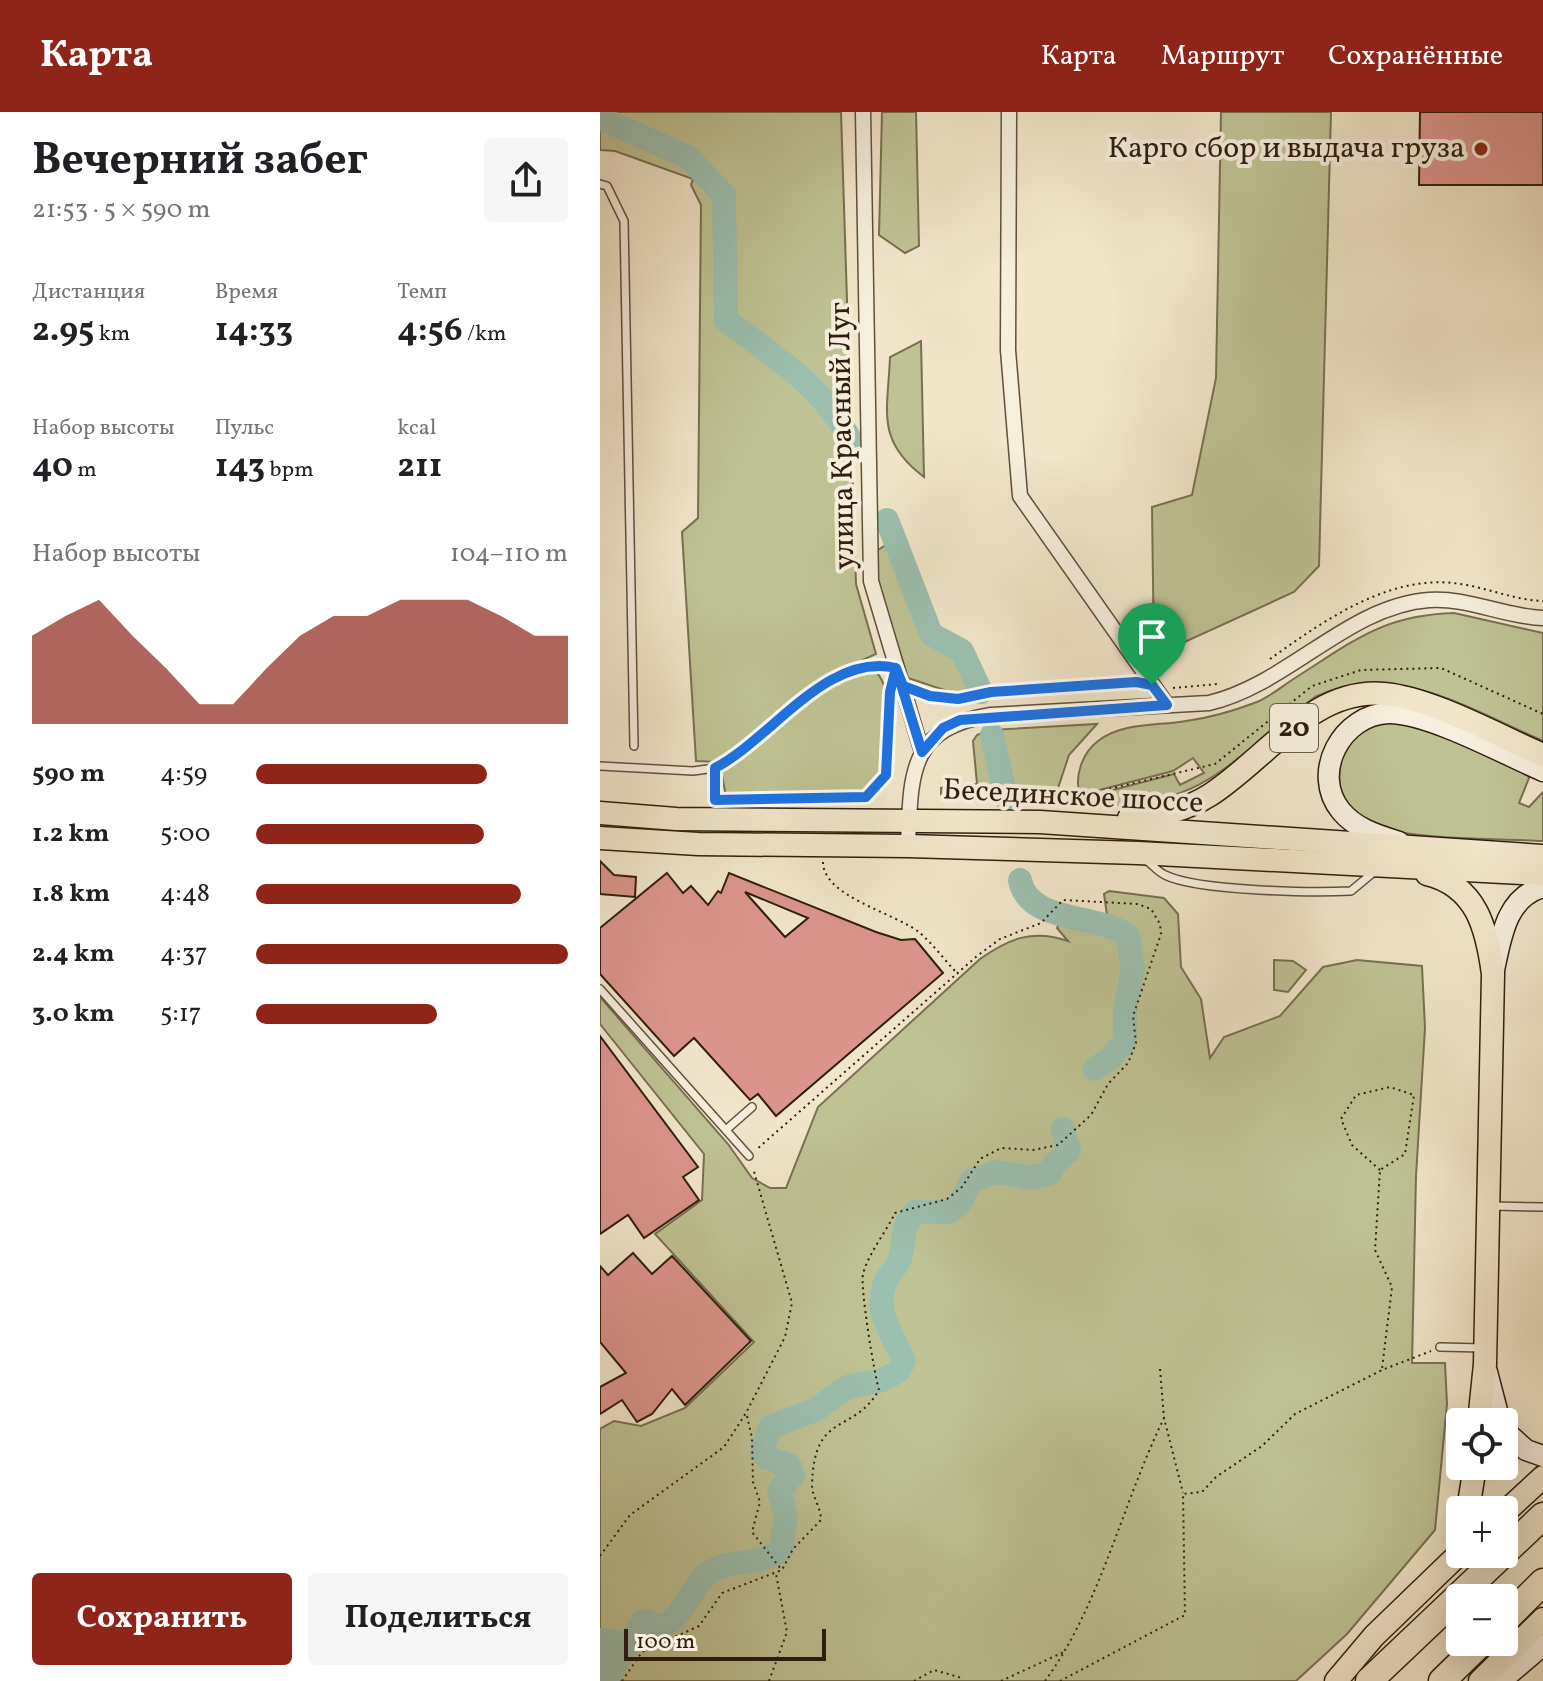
<!DOCTYPE html>
<html lang="ru">
<meta charset="utf-8">
<style>
:root{--surface:#fff;--page:#f6f6f6;--text:#202124;--muted:#757577;--accent:#8f2418}
body{margin:0;font-family:Vollkorn,serif;background:var(--page);color:var(--text);height:100vh;display:flex;flex-direction:column;font-size:30px;white-space:nowrap}
*{box-sizing:border-box;margin:0}
p{font-size:26px;color:var(--muted)}
.icon{flex:none;width:44px;height:44px;fill:none;stroke:currentColor;stroke-width:2;stroke-linecap:round;stroke-linejoin:round}
.map{position:relative;flex:1;overflow:hidden}
.sheet{display:flex;flex-direction:column;background:var(--surface);width:600px}
.sheet>*{flex:none}
.fabs{position:absolute;left:846px;top:1296px;display:grid;gap:16px}
.fabs a{display:grid;place-items:center;width:72px;height:72px;border-radius:8px;background:var(--surface);box-shadow:0 8px 32px #0002;font-size:40px}
.scale{position:absolute;left:24px;bottom:20px;width:202px;box-sizing:border-box;padding-left:8px;border:4px solid #301e0d;border-top:0;font-size:22px;line-height:28px;white-space:nowrap;color:#301e0d;-webkit-text-stroke:6px #f6efdd;paint-order:stroke}
.pin{position:absolute;display:grid;place-items:center;width:68px;height:68px;color:#fff;margin:-82px -34px;border-radius:50% 50% 50% 0;rotate:-45deg;box-shadow:0 0 8px #0007}
.pin .icon{rotate:45deg}
.round{display:grid;place-items:center;flex:none;width:84px;height:84px;border-radius:8px;background:var(--page)}
.headline{display:flex;align-items:center;justify-content:space-between;height:136px;padding:0 32px}
h1{font-size:44px;font-weight:700;line-height:60px}
.figures{display:grid;grid-template-columns:repeat(3,1fr);gap:12px;height:136px;padding:8px 32px}
.figures div{display:grid;align-content:center}
.figures b{font-size:34px;font-weight:700}
.figures small{font-size:22px;font-weight:400}
.figures p{font-size:22px}
.chart{height:224px;padding:16px 32px}
.chart p{display:flex;justify-content:space-between}
.chart svg{width:100%;height:144px;margin-top:8px;fill:var(--accent);opacity:.7}
.cta{display:flex;gap:16px;margin-top:auto;padding:16px 32px}
.cta a{flex:1;height:92px;border-radius:8px;background:var(--accent);color:#fff;font-size:32px;font-weight:700;line-height:92px;text-align:center}
.cta a+a{background:var(--page);color:var(--text)}
ul{padding:0 32px;list-style:none;font-size:26px}
li{display:grid;grid-template-columns:128px 96px 1fr;align-items:center;height:60px}
li i{height:20px;border-radius:10px;background:var(--accent)}
header{display:flex;align-items:center;gap:48px;box-sizing:border-box;height:112px;padding:0 40px;background:var(--accent);color:#fff}
header strong{font-size:38px}
nav{display:flex;gap:44px;margin-inline-start:auto;font-size:28px}
main{display:flex;flex:1;min-height:0}
.map>svg:first-child{display:block}
.green{fill:#bfc394;stroke:#787050;stroke-width:2}
.lines{fill:none;stroke-linecap:round;stroke-linejoin:round}
.stream{stroke:#717f6f;stroke-width:4}
.river{stroke:#9cc0b0;stroke-width:24}
.building{fill:#dc958d;stroke:#301e0d;stroke-width:2;fill-rule:evenodd}
.lane-casing{stroke:#60503c;stroke-width:10}
.street-casing{stroke:#60503c;stroke-width:17}
.secondary-casing{stroke:#301e0d;stroke-width:23}
.primary-casing{stroke:#301e0d;stroke-width:25}
.highway-casing{stroke:#301e0d;stroke-width:29}
.path{stroke:#301e0d;stroke-width:2;stroke-dasharray:2 4;stroke-linecap:butt}
.lane{stroke:#f6efdd;stroke-width:7}
.street{stroke:#f6efdd;stroke-width:14}
.secondary{stroke:#f6efdd;stroke-width:20}
.primary{stroke:#f1e6ca;stroke-width:22}
.highway{stroke:#f1e6ca;stroke-width:26}
.route-casing{stroke:#fff;stroke-width:16}
.route{stroke:#1a73e8;stroke-width:10}
.poi-dot{fill:#8f2418;stroke:#f6efdd;stroke-width:3}
.labels{text-anchor:middle;dominant-baseline:central;stroke-width:8;stroke-linejoin:round;paint-order:stroke}
.shield{fill:#f6efdd;stroke:#6b5d4b;stroke-width:2}
.shield-label{font-size:28px;font-weight:bold;fill:#301e0d}
.poi-label{font-size:30px;fill:#301e0d;stroke:#f6efdd;text-anchor:end}
.street-label{font-size:30px;fill:#301e0d;stroke:#f6efdd}
</style>
<header>
<strong>Карта</strong>
<nav><a>Карта</a><a>Маршрут</a><a>Сохранённые</a></nav>
</header>
<main>
<section class="sheet">
<div class="headline"><div><h1>Вечерний забег</h1><p>21:53 · 5 × 590 m</p></div><a class="round"><svg class="icon" aria-label="share" viewBox="0 0 24 24"><path d="M12 15V3M7 8l5-5 5 5M5 13v7h14v-7"/></svg></a></div>
<div class="figures">
<div><p>Дистанция</p><b>2.95<small> km</small></b></div>
<div><p>Время</p><b>14:33</b></div>
<div><p>Темп</p><b>4:56<small> /km</small></b></div>
</div>
<div class="figures">
<div><p>Набор высоты</p><b>40<small> m</small></b></div>
<div><p>Пульс</p><b>143<small> bpm</small></b></div>
<div><p>kcal</p><b>211</b></div>
</div>
<div class="chart"><p><span>Набор высоты</span>104–110 m</p>
<svg viewBox="0 0 160 44" preserveAspectRatio="none"><path d="M0 44V17L10 11L20 6L30 17L40 27L50 38L60 38L70 27L80 17L90 11L100 11L110 6L120 6L130 6L140 11L150 17L160 17V44z"/></svg>
</div>
<ul>
<li><b>590 m</b>4:59<i style="width:74%"></i></li>
<li><b>1.2 km</b>5:00<i style="width:73%"></i></li>
<li><b>1.8 km</b>4:48<i style="width:85%"></i></li>
<li><b>2.4 km</b>4:37<i style="width:100%"></i></li>
<li><b>3.0 km</b>5:17<i style="width:58%"></i></li>
</ul>
<div class="cta"><a>Сохранить</a><a>Поделиться</a></div>
</section>
<div class="map">
<svg width="943" height="1569" viewBox="0 0 943 1569">
<rect width="100%" height="100%" fill="#f1e6ca"/>
<filter id="stains"><feTurbulence type="fractalNoise" baseFrequency=".0025" numOctaves="4"/><feColorMatrix values="0 0 0 0 .2 0 0 0 0 .09 0 0 0 0 .02 0 0 0 .5 -.17"/></filter>
<radialGradient id="worn" r=".72"><stop offset=".6" stop-color="#630" stop-opacity="0"/><stop offset="1" stop-color="#630" stop-opacity=".3"/></radialGradient>
<g class="green">
<polygon points="0,0 241,0 256,472 276,542 229,563 119,650 96,649 82,420 98,406 101,93 91,73 93,67 15,39 0,38"/>
<polygon points="282,0 316,0 319,134 305,141 279,123"/>
<polygon points="621,0 731,0 719,454 694,480 554,544 552,395 592,383 616,266"/>
<path d="M 321,229 L 324,365 C 275,328 288,299 290,245 Z"/>
<polygon points="292,429 330,528 356,539 370,580 353,581 308,566 278,472 275,440"/>
<path d="M 854,501 L 943,521 L 943,629 C 871,598 794,547 715,585 C 627,648 609,696 489,694 L 482,686 L 574,662 L 580,673 L 604,661 L 593,646 L 573,659 L 480,683 C 474,665 482,641 498,629 C 522,610 558,614 586,609 C 609,606 636,598 657,590 C 671,584 685,572 698,564 C 755,528 784,503 854,501 Z"/>
<path d="M 273,557 C 298,577 284,631 282,661 L 259,683 L 126,684 L 121,659 C 165,626 220,570 273,557 Z"/>
<path d="M 794,606 L 925,655 L 929,666 L 919,691 L 929,695 L 943,680 L 943,729 C 901,726 784,730 755,704 C 741,692 737,670 740,653 C 745,616 761,616 794,606 Z"/>
<polygon points="497,612 469,643 454,688 341,683 341,676 377,672 373,629 377,623 390,618"/>
<path d="M 509,779 L 564,786 L 578,802 L 581,855 L 601,887 L 610,946 L 624,925 L 680,904 L 723,855 L 757,848 L 822,854 L 825,916 L 816,1064 L 812,1251 L 845,1251 L 847,1292 L 835,1418 L 747,1522 L 696,1569 L 0,1569 L 0,1317 L 14,1309 L 41,1314 L 85,1296 L 154,1230 L 55,1122 L 102,1088 L 104,1042 L 0,912 L 0,885 L 128,1032 L 152,1066 L 170,1076 L 186,1076 L 218,995 L 380,847 C 410,826 433,817 468,829 L 457,816 L 461,807 L 501,817 L 508,810 L 504,782 Z"/>
<polygon points="674,848 693,849 706,858 688,880 674,878"/>
</g>
<g class="lines">
<polyline class="stream" points="6,1569 7,1567"/>
<g class="river">
<path d="M 0,6 L 88,45 L 124,83 L 126,208 C 174,245 220,271 250,327"/>
<polyline points="287,408 331,522 362,539 381,580"/>
<polyline points="392,623 406,686"/>
<path d="M 420,768 C 428,812 498,801 528,824 L 533,857 L 525,897 L 525,929 L 511,946 L 495,957"/>
<polyline points="0,1528 16,1530 2,1552"/>
<path d="M 0,1562 L 7,1567 L 42,1510 L 48,1509 L 54,1515 C 81,1517 89,1473 110,1460 C 133,1445 159,1456 181,1438 L 186,1404 L 179,1379 L 193,1363 L 189,1353 L 167,1346 L 162,1339 L 170,1315 L 215,1298 L 247,1275 L 280,1269 L 299,1259 L 304,1249 C 294,1225 275,1202 284,1173 C 287,1163 297,1156 300,1146 C 305,1127 301,1115 315,1100 L 349,1100 L 360,1091 L 372,1068 L 397,1060 L 429,1066 L 450,1061 L 453,1053 L 469,1039 L 463,1017"/>
</g>
</g>
<g class="building">
<polygon points="820,0 943,0 943,73 819,73"/>
<polygon points="0,749 14,763 36,765 35,785 0,782"/>
<path d="M 67,761 L 83,781 L 91,774 L 108,793 L 118,779 L 121,781 L 129,761 L 276,820 L 301,828 L 315,827 L 343,861 L 176,1004 L 158,982 L 150,988 L 94,926 L 74,944 L 0,862 L 0,816 ZM 145,780 L 208,806 L 185,825 Z"/>
<polygon points="0,924 98,1055 83,1065 99,1088 44,1126 28,1103 0,1122"/>
<polygon points="33,1141 52,1162 72,1144 151,1229 85,1293 72,1277 52,1302 37,1310 22,1288 0,1302 0,1275 26,1261 0,1230 0,1154 8,1163"/>
</g>
<g class="lines">
<g class="lane-casing">
<g id="lane">
<polyline points="0,72 7,74 24,109 34,634"/>
<path d="M 0,654 L 93,659 L 115,656 C 172,627 227,539 296,556"/>
<path d="M 546,748 C 552,752 558,760 565,763 C 597,779 713,781 751,779 L 775,759"/>
<polyline points="0,877 149,1044"/>
<polyline points="127,1017 152,995"/>
<polyline points="892,1094 943,1095"/>
<polyline points="840,1235 883,1236"/>
</g>
</g>
<g class="street-casing">
<g id="street">
<polyline points="263,0 271,469 322,640"/>
<polyline points="409,0 408,238 420,384 567,593"/>
<path d="M 308,734 C 311,662 308,616 391,603 L 609,591 C 689,572 748,494 829,488 C 867,485 905,505 943,506"/>
</g>
</g>
<g class="secondary-casing">
<g id="secondary">
<path d="M 799,730 C 777,723 756,717 741,699 C 710,661 742,602 789,601 C 829,601 904,642 943,659"/>
<path d="M 894,858 C 901,826 906,785 943,775"/>
<polyline points="887,1260 900,1310"/>
<polyline points="904,1318 926,1338 943,1344"/>
<polyline points="901,1569 943,1533"/>
</g>
</g>
<g class="primary-casing">
<g id="primary">
<polyline points="0,701 76,707 440,710 943,744"/>
<path d="M 529,706 C 557,705 586,698 610,683 C 665,648 713,575 784,582 C 831,586 899,624 943,643"/>
<polyline points="0,726 98,732 308,734 538,741 943,762"/>
<path d="M 827,762 C 877,774 887,817 893,862 L 885,1252 L 879,1310"/>
<polyline points="868,1398 875,1354"/>
<polyline points="904,1401 943,1365"/>
<polyline points="736,1569 774,1524 860,1441"/>
<polyline points="880,1569 943,1507"/>
</g>
</g>
<g class="highway-casing">
<g id="highway">
<polyline points="904,1441 943,1404"/>
<polyline points="904,1509 943,1470"/>
<polyline points="769,1569 903,1442"/>
<polyline points="842,1569 882,1530"/>
</g>
</g>
<g class="path">
<path d="M 670,547 C 722,510 786,464 853,471 C 884,474 912,488 943,489"/>
<polyline points="573,576 618,572"/>
<polyline points="319,580 358,587 391,580 535,570"/>
<polyline points="115,666 115,687"/>
<polyline points="345,687 427,691"/>
<polyline points="126,688 266,685 283,670 286,663 290,585"/>
<polyline points="445,692 615,652 712,574 761,558 841,556 943,602"/>
<path d="M 223,750 C 223,785 296,801 320,821 C 334,833 345,849 358,862"/>
<polyline points="780,1058 752,1033 741,1007 756,983 790,975 814,983 805,1042 780,1058 775,1138 792,1175 782,1257"/>
<polyline points="560,1257 564,1306 583,1381"/>
<polyline points="147,1304 152,1326 153,1370 160,1390 152,1420 181,1457"/>
<polyline points="0,1444 30,1403 124,1335 146,1301 185,1225 192,1191 153,1056"/>
<path d="M 22,1569 L 42,1540 L 99,1514 L 122,1481 L 182,1458 L 193,1437 L 221,1408 C 221,1395 212,1385 212,1373 C 214,1298 252,1324 279,1278 C 274,1261 260,1175 263,1162 C 268,1142 286,1120 295,1101 L 347,1087 L 362,1075 L 380,1047 L 401,1036 L 433,1038 L 458,1033 L 491,1003 L 508,972 L 528,951 L 536,931 L 533,904 L 561,822 L 560,812 L 551,797 L 538,792 L 463,788 L 441,811 L 400,827 L 377,844 L 157,1037"/>
<polyline points="169,1569 187,1520 176,1462"/>
<polyline points="314,1569 334,1558 359,1565 361,1569"/>
<polyline points="401,1569 466,1539"/>
<path d="M 445,1569 C 501,1492 522,1392 564,1306"/>
<polyline points="460,1569 585,1503 583,1382 602,1380 616,1365 662,1334 695,1302 782,1258 831,1239"/>
</g>
<use href="#lane" class="lane"/>
<use href="#street" class="street"/>
<use href="#secondary" class="secondary"/>
<use href="#primary" class="primary"/>
<use href="#highway" class="highway"/>
</g>
<g class="lines">
<g class="route-casing">
<path id="route" d="M 552,573 L 536,570 L 391,580 L 358,587 L 330,584 L 303,574 L 296,556 C 228,539 171,627 115,656 L 115,688 L 266,685 L 286,663 L 290,580 L 296,556 L 322,640 L 343,616 L 360,608 L 567,593 L 552,573"/>
</g>
<use href="#route" class="route"/>
</g>
<circle class="poi-dot" cx="881" cy="37" r="8"/>
<g class="labels">
<rect class="shield" x="670" y="592" width="48" height="48" rx="6"/>
<g class="shield-label">
<text x="694" y="616">20</text>
</g>
<g class="poi-label">
<text x="865" y="37">Карго сбор и выдача груза</text>
</g>
<g class="street-label">
<text transform="translate(243 324) rotate(-91)">улица Красный Луг</text>
<text transform="translate(473 685) rotate(3)">Бесединское шоссе</text>
</g>
</g>
<rect width="100%" height="100%" filter="url(#stains)"/>
<rect width="100%" height="100%" fill="url(#worn)"/>
</svg>
<div class="fabs">
<a><svg class="icon" aria-label="locate" viewBox="0 0 24 24"><circle cx="12" cy="12" r="6"/><path d="M12 2v4M12 18v4M2 12h4M18 12h4"/></svg></a>
<a>+</a>
<a>−</a>
</div>
<div class="scale">100 m</div>
<div class="pin" style="left:552px;top:573px;background:#1e9e55"><svg class="icon" aria-label="arrive" viewBox="0 0 24 24"><path d="M6 21V4h12l-3 4 3 4H6"/></svg></div>
</div>
</main>
